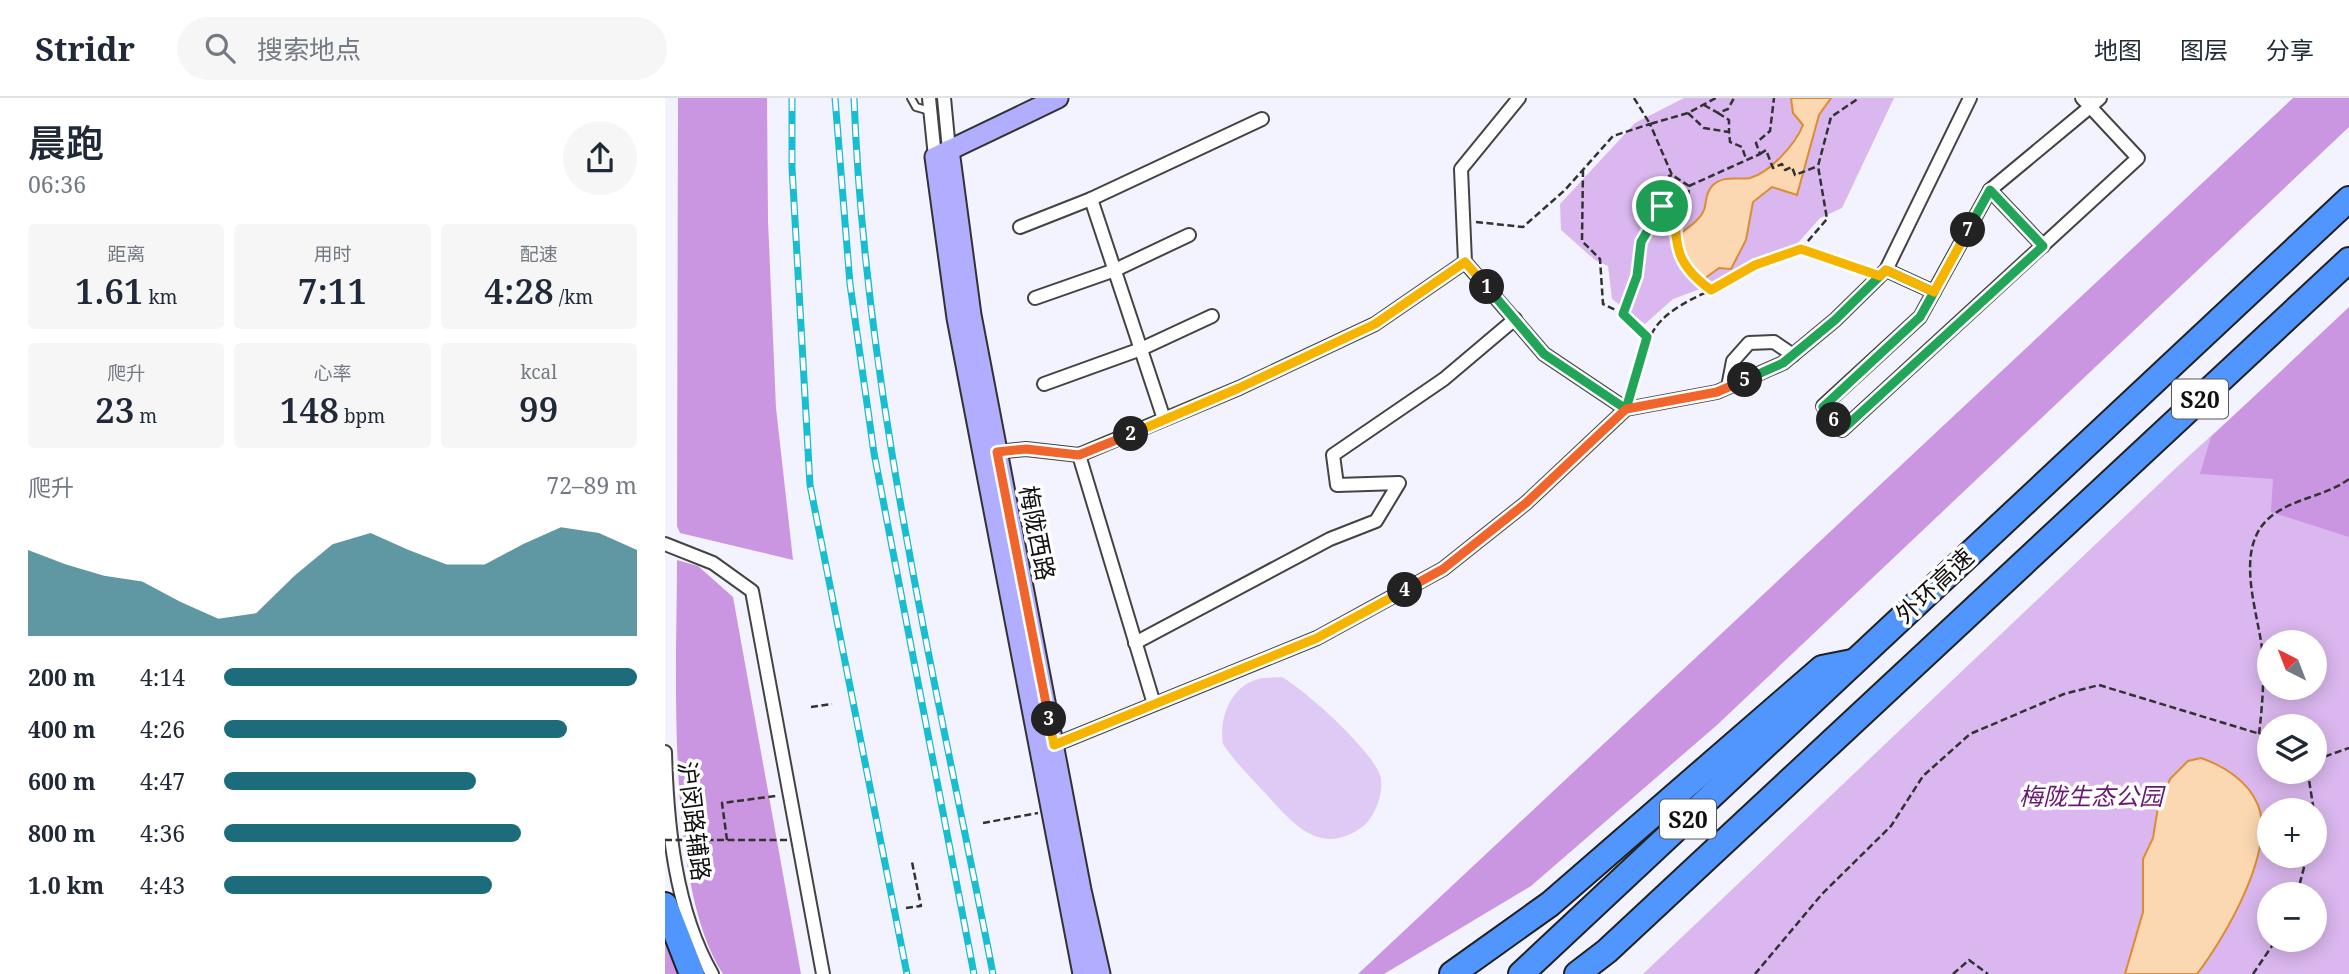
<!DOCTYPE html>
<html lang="zh">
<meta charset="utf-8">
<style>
:root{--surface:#fff;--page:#f6f6f7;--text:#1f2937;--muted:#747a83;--line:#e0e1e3;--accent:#1c6c7b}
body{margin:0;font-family:"Noto Serif","Noto Sans SC",serif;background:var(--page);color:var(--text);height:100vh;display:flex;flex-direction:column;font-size:26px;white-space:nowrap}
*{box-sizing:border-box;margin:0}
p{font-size:23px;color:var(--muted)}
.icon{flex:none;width:38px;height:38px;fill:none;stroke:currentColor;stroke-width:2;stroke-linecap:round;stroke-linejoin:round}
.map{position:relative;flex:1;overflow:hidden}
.side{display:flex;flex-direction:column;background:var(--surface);width:665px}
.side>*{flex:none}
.needle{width:46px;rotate:318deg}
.tools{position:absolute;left:1592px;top:532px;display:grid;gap:14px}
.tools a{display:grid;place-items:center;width:70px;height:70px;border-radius:50%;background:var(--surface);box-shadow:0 4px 18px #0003;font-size:35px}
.pin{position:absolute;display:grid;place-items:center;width:60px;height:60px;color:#fff;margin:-30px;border:4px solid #fff;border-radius:50%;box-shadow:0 2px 7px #0007}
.km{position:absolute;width:35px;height:35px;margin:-18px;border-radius:50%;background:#222;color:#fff;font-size:19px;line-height:35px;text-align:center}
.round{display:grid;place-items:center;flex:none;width:74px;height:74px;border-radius:37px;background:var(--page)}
.summary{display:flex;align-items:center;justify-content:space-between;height:119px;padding:0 28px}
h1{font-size:38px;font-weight:600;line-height:52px}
.metrics{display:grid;grid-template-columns:repeat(3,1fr);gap:10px;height:119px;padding:7px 28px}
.metrics div{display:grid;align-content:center;border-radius:7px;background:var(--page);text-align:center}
.metrics b{font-size:35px;font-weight:600}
.metrics small{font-size:19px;font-weight:400}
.metrics p{font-size:19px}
.chart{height:196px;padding:14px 28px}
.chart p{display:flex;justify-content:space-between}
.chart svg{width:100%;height:126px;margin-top:7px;fill:var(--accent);opacity:.7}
ul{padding:0 28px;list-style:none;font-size:23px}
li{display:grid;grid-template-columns:112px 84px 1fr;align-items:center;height:52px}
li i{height:18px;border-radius:9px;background:var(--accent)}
header{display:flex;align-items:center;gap:42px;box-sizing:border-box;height:98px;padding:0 35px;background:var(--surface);border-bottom:2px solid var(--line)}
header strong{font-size:33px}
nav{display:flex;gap:38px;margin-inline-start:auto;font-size:24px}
.search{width:490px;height:63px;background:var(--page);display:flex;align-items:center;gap:18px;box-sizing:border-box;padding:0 24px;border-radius:38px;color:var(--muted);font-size:26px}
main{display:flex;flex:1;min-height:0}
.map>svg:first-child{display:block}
.green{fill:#dab7ee;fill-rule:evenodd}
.forest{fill:#ca95e1}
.pitch{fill:#dfcaf5}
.water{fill:#fcd8b2;stroke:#db8d31;stroke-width:2}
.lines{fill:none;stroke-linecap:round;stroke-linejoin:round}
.lane-casing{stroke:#434343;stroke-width:10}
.street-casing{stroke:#434343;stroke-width:16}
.secondary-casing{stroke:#323232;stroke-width:23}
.highway-casing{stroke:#212121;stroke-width:28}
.path{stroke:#323232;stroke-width:2.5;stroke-dasharray:7 3.5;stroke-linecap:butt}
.lane{stroke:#fff;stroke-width:6}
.street{stroke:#fff;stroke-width:12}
.secondary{stroke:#b1aeff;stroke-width:19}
.highway{stroke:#5196ff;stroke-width:24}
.rail-casing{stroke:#18bdcf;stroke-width:7}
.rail{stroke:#fff;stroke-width:4.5;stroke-dasharray:13;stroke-linecap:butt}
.path-bridge{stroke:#323232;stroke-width:2.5;stroke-dasharray:7 3.5;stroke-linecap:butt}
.split-1-casing{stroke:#fff;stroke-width:14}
.split-2-casing{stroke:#fff;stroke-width:14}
.split-3-casing{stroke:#fff;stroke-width:14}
.split-4-casing{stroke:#fff;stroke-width:14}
.split-5-casing{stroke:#fff;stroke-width:14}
.split-6-casing{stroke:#fff;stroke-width:14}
.split-7-casing{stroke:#fff;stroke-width:14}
.split-8-casing{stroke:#fff;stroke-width:14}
.split-1{stroke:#22a559;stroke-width:9}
.split-2{stroke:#f5b400;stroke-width:9}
.split-3{stroke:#f0652b;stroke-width:9}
.split-4{stroke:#f5b400;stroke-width:9}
.split-5{stroke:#f0652b;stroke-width:9}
.split-6{stroke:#22a559;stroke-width:9}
.split-7{stroke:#22a559;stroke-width:9}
.split-8{stroke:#f5b400;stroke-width:9}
.labels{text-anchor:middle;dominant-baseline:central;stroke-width:7;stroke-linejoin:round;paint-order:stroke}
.shield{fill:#fff;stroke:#585858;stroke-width:2}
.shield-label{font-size:23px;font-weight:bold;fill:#101010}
.street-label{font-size:24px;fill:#101010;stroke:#fff}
.park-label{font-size:24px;font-style:italic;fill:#6a1870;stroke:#fff}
</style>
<header>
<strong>Stridr</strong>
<div class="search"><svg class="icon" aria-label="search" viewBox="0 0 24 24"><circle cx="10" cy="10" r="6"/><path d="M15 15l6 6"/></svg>搜索地点</div>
<nav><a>地图</a><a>图层</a><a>分享</a></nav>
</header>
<main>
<section class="side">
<div class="summary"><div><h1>晨跑</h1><p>06:36</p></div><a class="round"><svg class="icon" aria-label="share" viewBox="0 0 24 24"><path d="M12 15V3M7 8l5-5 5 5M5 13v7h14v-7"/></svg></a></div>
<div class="metrics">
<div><p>距离</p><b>1.61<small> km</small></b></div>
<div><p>用时</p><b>7:11</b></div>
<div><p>配速</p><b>4:28<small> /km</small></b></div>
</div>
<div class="metrics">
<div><p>爬升</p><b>23<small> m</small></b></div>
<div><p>心率</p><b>148<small> bpm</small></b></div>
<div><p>kcal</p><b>99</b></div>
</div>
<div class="chart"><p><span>爬升</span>72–89 m</p>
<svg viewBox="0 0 160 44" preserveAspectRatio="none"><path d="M0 44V14L10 19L20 23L30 25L40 32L50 38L60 36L70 23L80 12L90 8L100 14L110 19L120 19L130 12L140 6L150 8L160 14V44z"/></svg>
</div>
<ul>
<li><b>200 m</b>4:14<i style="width:100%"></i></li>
<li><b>400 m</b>4:26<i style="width:83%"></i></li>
<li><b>600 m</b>4:47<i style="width:61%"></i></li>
<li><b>800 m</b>4:36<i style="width:72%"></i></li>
<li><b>1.0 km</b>4:43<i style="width:65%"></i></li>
</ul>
</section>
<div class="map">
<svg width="1684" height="876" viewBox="0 0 1684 876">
<rect width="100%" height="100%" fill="#f3f3ff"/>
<g class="green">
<polygon points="1019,0 1229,0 1177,110 1155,120 1132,146 1090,162 1035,191 1008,201 980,226 947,201 943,168 930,162 896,132 895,106 970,25"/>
<path d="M 1684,212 L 1684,876 L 978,876 L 1513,368 ZM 1605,544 L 1650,544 L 1650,590 L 1605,590 ZM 1605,628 L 1650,628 L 1650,674 L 1605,674 ZM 1605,712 L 1650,712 L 1650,758 L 1605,758 ZM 1605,796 L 1650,796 L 1650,842 L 1605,842 Z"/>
</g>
<g class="forest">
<polygon points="13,0 102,0 103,123 111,310 128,462 15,435 12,428"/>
<polygon points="1628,0 1684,0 1684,29 1052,627 866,788 719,876 693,876"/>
<polygon points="1684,209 1684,439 1606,414 1608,381 1535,376 1546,339"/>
<path d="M 12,462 L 33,468 L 68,499 L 136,876 L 58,876 C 0,787 12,570 12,462 Z"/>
<polygon points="0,837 16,876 0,876"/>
</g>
<path class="pitch" d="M 617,579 C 639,591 713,657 716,681 C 718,696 710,720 697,729 C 655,760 627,724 600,695 C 585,679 570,664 558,646 C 554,622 564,591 590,582 C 598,579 609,580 617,579 Z"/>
<g class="water">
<path d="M 1126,0 L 1166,0 L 1154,17 L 1132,97 L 1107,89 L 1088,104 L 1081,142 L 1066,171 L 1054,170 L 1039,181 L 1021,159 L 1016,135 C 1024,129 1035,122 1039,112 C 1042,103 1040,95 1048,87 C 1059,77 1072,82 1085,80 C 1105,75 1131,45 1138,27 L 1128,15 Z"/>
<path d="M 1536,660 C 1559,668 1583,683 1593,707 C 1611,753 1559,841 1532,876 L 1460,876 L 1478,814 L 1478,761 L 1488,740 L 1493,709 L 1505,681 L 1523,663 Z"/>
</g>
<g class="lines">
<g class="lane-casing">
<polyline id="lane" points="246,0 251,9 265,13"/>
</g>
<g class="street-casing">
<g id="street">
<polyline points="264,0 270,59"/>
<polyline points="279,0 284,52"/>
<polyline points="854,0 796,71 800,164 879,256 961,311"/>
<polyline points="1417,0 1473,60 1177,332 1158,308 1255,219 1325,92 1425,9 1435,0"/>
<polyline points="1325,92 1378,148"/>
<polyline points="355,129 426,101"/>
<polyline points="1221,172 1269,194"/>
<polyline points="370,200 450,172 524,137"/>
<polyline points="379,286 476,251 547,218"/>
<polyline points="1063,289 1068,263 1084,245 1109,244 1128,257"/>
<polyline points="499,321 426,101 597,21"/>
<polyline points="332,354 361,351 414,357 574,290 710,226 800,164"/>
<polyline points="414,357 489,606"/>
<polyline points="0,446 48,465 87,493 158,876"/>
<polyline points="470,545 665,441 711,423 734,385 672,387 668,357 779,281 850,221"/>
<polyline points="389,647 652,540 778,471 861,405 961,311 1052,294 1118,265 1170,222 1221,172 1305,0"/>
<path d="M 0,654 C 2,727 10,812 47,876"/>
</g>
</g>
<g class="secondary-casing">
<g id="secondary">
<polyline points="393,0 270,59 292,220 418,876"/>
<polyline points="284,52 306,217 416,792 435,876"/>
</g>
</g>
<g class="highway-casing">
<g id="highway">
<polyline points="0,807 27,876"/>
<polyline points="787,876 885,806 1157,570 1187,564"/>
<polyline points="856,876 1684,101"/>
<polyline points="912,876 942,853 1684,162"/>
</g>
</g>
<g class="path">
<polyline points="969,0 985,26 1023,15 1051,0"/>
<polyline points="1039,7 1053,15 1063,11 1069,0"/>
<polyline points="1023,15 1039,30 1064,34 1065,44 1077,49 1081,61"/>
<polyline points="1053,15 1064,22 1064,34"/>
<polyline points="1095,56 1101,52 1108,70 1117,66 1120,72 1127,69 1130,77 1153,68"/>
<polyline points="918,72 917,143 935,161 938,206 959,216"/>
<polyline points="1024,88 1095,56 1091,45 1105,33 1109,0"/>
<polyline points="811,124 858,129 900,92 948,38 985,26 1007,77 1024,88 1023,108 1000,115 992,97 997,80 1007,77"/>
<polyline points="1136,151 1162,121 1153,68 1166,19 1194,0"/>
<polyline points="1046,192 1090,168 1136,151 1201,172"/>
<polyline points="982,238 959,216 972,178 976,143 996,110"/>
<path d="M 966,296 C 987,233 980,222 1046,192 C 1013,168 1011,150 1010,112"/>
<polyline points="146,609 167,606"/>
<path d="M 1594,636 C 1597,611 1599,586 1598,561 C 1596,520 1567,455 1603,421 C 1626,400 1660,399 1684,381"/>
<polyline points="1650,662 1684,650"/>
<polyline points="1639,674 1644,682 1650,720"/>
<polyline points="318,725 373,715"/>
<polyline points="31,742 122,742"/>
<polyline points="62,742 57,705 111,698"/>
<polyline points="1632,796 1642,758"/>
<polyline points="241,810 256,808 247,764"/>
<polyline points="1090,876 1157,796 1226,728 1258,678 1305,636 1399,596 1434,587 1605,639"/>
<polyline points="1288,876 1304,862 1323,876"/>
<polyline points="1588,876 1611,842"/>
</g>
<use href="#lane" class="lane"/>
<use href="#street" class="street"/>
<use href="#secondary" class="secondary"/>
<use href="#highway" class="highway"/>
<g class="rail-casing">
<g id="rail">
<polyline points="127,0 127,69 145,387 242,876"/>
<polyline points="170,0 185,186 209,355 309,876"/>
<path d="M 189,0 C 200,296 272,586 328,876"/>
</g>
</g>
<use href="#rail" class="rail"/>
<polyline class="path-bridge" points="0,742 31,742"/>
</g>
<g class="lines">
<g class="split-1-casing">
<polyline id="split-1" points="822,189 879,256 961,311 982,239 958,216 972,178 976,144 997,108"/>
</g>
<g class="split-2-casing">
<polyline id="split-2" points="466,336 574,290 710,226 800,164 822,189"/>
</g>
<g class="split-3-casing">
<polyline id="split-3" points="384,621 332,354 361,351 414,357 466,336"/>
</g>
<g class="split-4-casing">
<polyline id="split-4" points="384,621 389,647 652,540 740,492"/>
</g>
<g class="split-5-casing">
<polyline id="split-5" points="740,492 778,471 861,405 961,311 1052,294 1080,282"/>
</g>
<g class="split-6-casing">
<polyline id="split-6" points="1080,282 1118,265 1170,222 1221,172 1269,194 1255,219 1158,309 1169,322"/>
</g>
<g class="split-7-casing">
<polyline id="split-7" points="1169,322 1177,332 1378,148 1325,92 1303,132"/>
</g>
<g class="split-8-casing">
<path id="split-8" d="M 997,108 L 1000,115 L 1010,112 C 1010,151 1013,168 1046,192 L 1090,167 L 1136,151 L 1215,178 L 1221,172 L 1269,194 L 1303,132"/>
</g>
<use href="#split-1" class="split-1"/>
<use href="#split-2" class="split-2"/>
<use href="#split-3" class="split-3"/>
<use href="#split-4" class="split-4"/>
<use href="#split-5" class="split-5"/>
<use href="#split-6" class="split-6"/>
<use href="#split-7" class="split-7"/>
<use href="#split-8" class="split-8"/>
</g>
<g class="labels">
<g class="shield">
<rect x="1507" y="281.5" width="56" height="39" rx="5"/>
<rect x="995" y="701.5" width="56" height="39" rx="5"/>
</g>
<g class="shield-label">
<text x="1535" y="301">S20</text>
<text x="1023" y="721">S20</text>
</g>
<g class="street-label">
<text transform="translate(373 435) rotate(79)">梅陇西路</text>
<text transform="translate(1269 487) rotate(-43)">外环高速</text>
<text transform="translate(30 723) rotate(83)">沪闵路辅路</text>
</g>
<g class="park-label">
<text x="1426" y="697">梅陇生态公园</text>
</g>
</g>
</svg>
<div class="tools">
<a><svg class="needle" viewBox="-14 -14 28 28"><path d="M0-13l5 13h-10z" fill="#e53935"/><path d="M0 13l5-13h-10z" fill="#747a83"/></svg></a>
<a><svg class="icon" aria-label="layers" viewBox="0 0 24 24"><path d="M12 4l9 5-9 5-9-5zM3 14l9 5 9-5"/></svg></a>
<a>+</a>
<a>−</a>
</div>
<div class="pin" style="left:997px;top:108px;background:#1e9e55"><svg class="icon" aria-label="arrive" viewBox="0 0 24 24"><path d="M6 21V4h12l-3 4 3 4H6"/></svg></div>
<b class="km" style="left:822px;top:189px">1</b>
<b class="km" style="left:466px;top:336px">2</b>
<b class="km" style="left:384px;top:621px">3</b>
<b class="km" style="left:740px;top:492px">4</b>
<b class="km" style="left:1080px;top:282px">5</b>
<b class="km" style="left:1169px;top:322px">6</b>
<b class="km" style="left:1303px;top:132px">7</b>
</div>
</main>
